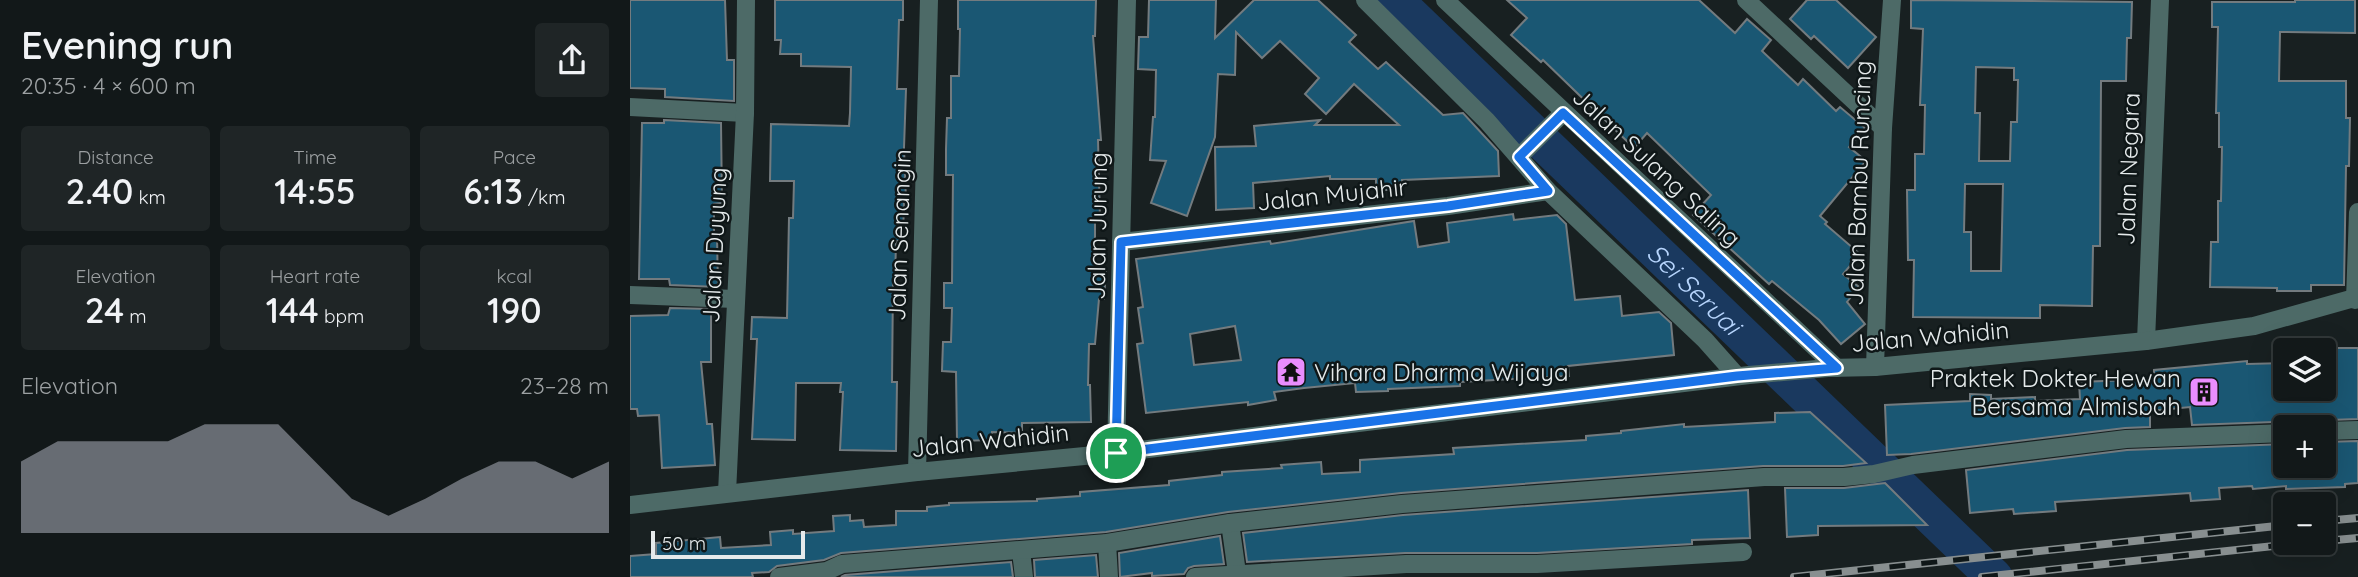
<!DOCTYPE html>
<meta charset="utf-8">
<style>
:root{--surface:#121819;--page:#1f2526;--text:#f1f3f6;--muted:#9ca0a2;--line:#313738;--accent:#8c9099}
body{margin:0;font-family:Quicksand,sans-serif;background:var(--page);color:var(--text);height:100vh;display:flex;flex-direction:column;font-size:26px;white-space:nowrap}
*{box-sizing:border-box;margin:0}
p{font-size:23px;color:var(--muted)}
.icon{flex:none;width:38px;height:38px;fill:none;stroke:currentColor;stroke-width:2;stroke-linecap:round;stroke-linejoin:round}
.map{position:relative;flex:1;overflow:hidden}
.details{display:flex;flex-direction:column;background:var(--surface);width:630px}
.details>*{flex:none}
.controls{position:absolute;left:1643px;top:338px;display:grid;gap:14px}
.controls a{display:grid;place-items:center;width:63px;height:63px;border-radius:7px;background:var(--surface);box-shadow:0 7px 28px #0002,0 0 0 2px var(--line);font-size:35px}
.scale{position:absolute;left:21px;bottom:18px;width:154px;box-sizing:border-box;padding-left:7px;border:4px solid #e5eaeb;border-top:0;font-size:19px;line-height:24px;white-space:nowrap;color:#e5eaeb;-webkit-text-stroke:5px #0f1718;paint-order:stroke}
.pin{position:absolute;display:grid;place-items:center;width:60px;height:60px;color:#fff;margin:-30px;border:4px solid #fff;border-radius:50%;box-shadow:0 2px 7px #0007}
.round{display:grid;place-items:center;flex:none;width:74px;height:74px;border-radius:7px;background:var(--page)}
.headline{display:flex;align-items:center;justify-content:space-between;height:119px;padding:0 21px}
h1{font-size:38px;font-weight:600;line-height:52px}
.figures{display:grid;grid-template-columns:repeat(3,1fr);gap:10px;height:119px;padding:7px 21px}
.figures div{display:grid;align-content:center;border-radius:7px;background:var(--page);text-align:center}
.figures b{font-size:35px;font-weight:600}
.figures small{font-size:19px;font-weight:400}
.figures p{font-size:19px}
.chart{height:196px;padding:14px 21px}
.chart p{display:flex;justify-content:space-between}
.chart svg{width:100%;height:126px;margin-top:7px;fill:var(--accent);opacity:.7}
main{display:flex;flex:1;min-height:0}
.map>svg:first-child{display:block}
.lines{fill:none;stroke-linecap:round;stroke-linejoin:round}
.river{stroke:#1a395f;stroke-width:37}
.building{fill:#1a5773;stroke:#737b7f;stroke-width:2;fill-rule:evenodd}
.minor{stroke:#4d6a67;stroke-width:18}
.rail-casing{stroke:#888f90;stroke-width:8}
.rail{stroke:#0f1718;stroke-width:5;stroke-dasharray:16;stroke-linecap:butt}
.route-casing{stroke:#fff;stroke-width:14}
.route{stroke:#1a73e8;stroke-width:9}
.labels{text-anchor:middle;dominant-baseline:central;stroke-width:5;stroke-linejoin:round;paint-order:stroke}
.street-label{font-size:24px;fill:#e5eaeb;stroke:#0f1718}
.poi-label{font-size:24px;fill:#e5eaeb;stroke:#0f1718;text-anchor:start}
.water-label{font-size:26px;font-style:italic;fill:#b6d4fc;stroke:#0f1718}
</style>
<main>
<section class="details">
<div class="headline"><div><h1>Evening run</h1><p>20:35 · 4 × 600 m</p></div><a class="round"><svg class="icon" aria-label="share" viewBox="0 0 24 24"><path d="M12 15V3M7 8l5-5 5 5M5 13v7h14v-7"/></svg></a></div>
<div class="figures">
<div><p>Distance</p><b>2.40<small> km</small></b></div>
<div><p>Time</p><b>14:55</b></div>
<div><p>Pace</p><b>6:13<small> /km</small></b></div>
</div>
<div class="figures">
<div><p>Elevation</p><b>24<small> m</small></b></div>
<div><p>Heart rate</p><b>144<small> bpm</small></b></div>
<div><p>kcal</p><b>190</b></div>
</div>
<div class="chart"><p><span>Elevation</span>23–28 m</p>
<svg viewBox="0 0 160 44" preserveAspectRatio="none"><path d="M0 44V19L10 12L20 12L30 12L40 12L50 6L60 6L70 6L80 19L90 32L100 38L110 32L120 25L130 19L140 19L150 25L160 19V44z"/></svg>
</div>
</section>
<div class="map">
<svg width="1728" height="577" viewBox="0 0 1728 577">
<rect width="100%" height="100%" fill="#182021"/>
<g class="lines">
<path class="river" id="s1" d="M 765,0 L 1364,577"/>
</g>
<g class="building">
<polygon points="0,0 95,0 97,60 104,60 104,101 35,97 35,89 0,88"/>
<polygon points="145,0 273,0 273,20 269,20 267,89 276,89 274,148 276,200 274,200 273,241 266,241 265,283 263,283 262,382 267,382 266,451 210,450 213,392 210,392 211,383 166,383 165,440 122,439 127,339 121,339 122,317 157,318 159,218 163,218 164,181 140,181 141,124 219,126 220,113 221,67 171,66 171,54 150,54 151,40 145,40"/>
<polygon points="328,0 466,0 465,36 463,36 471,140 468,140 470,220 465,220 465,270 476,271 474,299 469,299 465,344 459,344 458,385 460,385 461,422 392,423 392,433 362,432 362,440 327,441 326,372 312,371 313,342 321,342 322,308 314,308 314,283 322,283 323,175 316,175 316,149 317,118 321,118 321,76 329,76 330,29 328,29"/>
<polygon points="519,0 586,0 585,38 624,0 688,0 726,35 719,42 748,69 756,62 813,115 833,113 868,151 869,176 772,180 772,190 746,190 746,179 700,179 700,176 623,183 624,208 586,210 585,147 626,146 624,126 690,120 685,125 769,125 724,84 696,114 675,94 689,78 650,41 632,58 606,32 605,75 588,74 585,137 557,216 521,203 536,161 520,160 523,117 525,117 526,70 508,69 509,37 518,37"/>
<polygon points="877,0 1069,0 1105,33 1117,19 1141,40 1132,51 1168,85 1173,79 1206,111 1210,107 1235,128 1219,147 1236,161 1190,216 1197,222 1195,224 1230,254 1213,274 1229,287 1217,302 1235,324 1211,344 1189,320 1142,281 1139,284 1063,215 1081,195 1017,133 1004,148 913,60 911,62 881,35 897,18"/>
<polygon points="1177,0 1206,0 1246,37 1218,68 1184,36 1181,39 1160,19"/>
<path d="M 1281,0 L 1502,2 L 1501,38 L 1497,38 L 1496,81 L 1471,81 L 1470,246 L 1463,246 L 1462,306 L 1410,305 L 1410,318 L 1283,317 L 1284,260 L 1278,260 L 1277,190 L 1285,190 L 1285,154 L 1294,154 L 1295,105 L 1290,105 L 1293,29 L 1281,28 ZM 1346,67 L 1384,68 L 1384,80 L 1388,80 L 1387,122 L 1381,122 L 1380,161 L 1349,161 L 1350,113 L 1345,113 ZM 1335,184 L 1373,184 L 1371,271 L 1341,271 L 1341,232 L 1334,232 Z"/>
<polygon points="1665,0 1725,0 1725,33 1650,32 1649,81 1716,81 1716,118 1720,118 1719,166 1716,166 1714,285 1681,285 1681,291 1647,291 1647,288 1580,287 1581,242 1588,242 1588,201 1591,201 1592,147 1589,147 1589,113 1586,113 1588,27 1582,27 1582,2 1665,2"/>
<polygon points="34,120 91,123 92,203 84,204 84,238 87,238 88,287 40,285 39,279 9,279 12,123 34,123"/>
<path d="M 883,214 L 884,220 L 927,215 L 936,224 L 945,300 L 990,296 L 992,316 L 1029,312 L 1041,323 L 1044,355 L 938,366 L 939,376 L 830,382 L 830,386 L 758,389 L 758,391 L 726,392 L 725,383 L 674,388 L 644,392 L 646,400 L 618,405 L 618,402 L 516,413 L 507,344 L 513,343 L 508,308 L 513,307 L 506,259 L 640,241 L 641,244 L 784,221 L 788,247 L 819,242 L 817,223 ZM 605,326 L 611,360 L 564,365 L 560,334 Z"/>
<polygon points="40,308 81,309 81,362 71,362 77,424 82,424 85,465 32,468 29,415 8,416 7,409 0,409 0,316 38,315"/>
<polygon points="1700,348 1728,348 1728,419 1562,425 1560,407 1520,411 1520,427 1495,428 1281,454 1257,455 1255,405 1340,401 1340,394 1361,395 1361,399 1405,397 1405,401 1450,399 1449,382 1524,379 1524,370 1617,361 1617,364 1656,363 1656,388 1694,388 1694,358 1700,357"/>
<polygon points="1180,412 1236,463 1213,466 1133,466 771,493 598,512 476,532 211,553 194,560 147,566 139,572 122,573 123,577 0,577 0,556 26,554 26,543 90,537 91,548 141,545 140,532 163,530 163,534 204,531 203,516 220,515 220,521 233,520 234,527 266,525 266,511 297,511 297,507 319,505 319,503 407,501 407,499 450,496 450,492 539,485 539,481 592,475 592,472 652,468 651,465 691,462 692,474 730,472 730,460 824,454 823,448 956,440 956,436 991,433 991,431 1054,424 1054,427 1145,422 1145,413"/>
<polygon points="1728,441 1728,483 1715,484 1715,487 1656,489 1656,486 1623,489 1622,486 1589,488 1590,499 1561,501 1560,493 1425,502 1426,511 1384,514 1383,509 1340,513 1336,470 1497,450 1656,444 1656,466 1694,466 1694,442"/>
<polygon points="1255,483 1297,525 1188,526 1188,535 1157,537 1155,488 1214,488"/>
<polygon points="1118,490 1120,538 1062,540 1062,544 907,553 775,553 617,562 613,533 773,515"/>
<polygon points="590,536 594,564 564,566 558,568 554,574 522,576 522,573 490,577 489,553"/>
<polygon points="466,555 468,577 405,577 404,560"/>
<polygon points="381,562 383,577 211,577 215,575"/>
</g>
<g class="lines">
<g class="minor">
<polyline points="735,0 857,121 918,191 1075,340 1107,376"/>
<polyline points="815,0 1207,368"/>
<polyline points="1116,0 1253,128"/>
<polyline points="0,107 115,113"/>
<polyline points="889,157 933,113"/>
<polyline points="491,242 818,206 918,191"/>
<polyline points="0,295 105,299"/>
<polyline points="1725,300 1728,212"/>
<polyline points="1516,341 1530,0"/>
<polyline points="1245,367 1253,128 1262,0"/>
<polyline points="1694,431 1728,430"/>
<polyline points="486,453 497,0"/>
<polyline points="287,472 299,0"/>
<polyline points="97,493 115,113 116,0"/>
<polyline points="0,505 287,472 486,453 1119,375 1198,368 1245,367 1516,341 1624,326 1728,297"/>
<polyline points="600,523 607,573"/>
<polyline points="477,543 479,577"/>
<polyline points="391,551 394,577"/>
<polyline points="149,577 197,571 212,564 477,543 600,523 772,504 1134,477 1214,477 1244,474 1283,465 1496,439 1656,433"/>
<polyline points="565,577 776,564 907,564 1113,552"/>
</g>
<g class="rail-casing">
<g id="rail">
<polyline points="1694,521 1728,518"/>
<polyline points="1694,541 1728,538"/>
<polyline points="1164,577 1656,525"/>
<polyline points="1352,577 1681,542"/>
</g>
</g>
<use href="#rail" class="rail"/>
</g>
<g class="lines">
<g class="route-casing">
<polygon id="route" points="933,113 1207,368 1107,376 486,453 491,242 818,206 918,191 889,157"/>
</g>
<use href="#route" class="route"/>
</g>
<defs>
<g id="temple-square" transform="scale(1.575)"><rect x="-9" y="-9" width="18" height="18" rx="4" fill="#ea8dfd" stroke="#0f1718"/><path d="M0-6L5-2H3V0L6.5 2.5H4V6H1.5V3h-3V6H-4V2.5H-6.5L-3 0V-2H-5Z" fill="#111"/></g>
<g id="building-square" transform="scale(1.575)"><rect x="-9" y="-9" width="18" height="18" rx="4" fill="#ea8dfd" stroke="#0f1718"/><path d="M-4-6H4V6H1V3H-1V6H-4ZM-2.5-4.3h1.7v1.8h-1.7ZM.8-4.3h1.7v1.8H.8ZM-2.5-1h1.7V.8h-1.7ZM.8-1h1.7V.8H.8Z" fill="#111"/></g>
</defs>
<g fill-rule="evenodd">
<use href="#temple-square" x="661" y="372"/>
<use href="#building-square" x="1574" y="392"/>
</g>
<g class="labels">
<g class="street-label">
<text transform="translate(1027 167) rotate(43)">Jalan Sulang Saling</text>
<text transform="translate(1498 169) rotate(-88)">Jalan Negara</text>
<text transform="translate(1228 183) rotate(-88)">Jalan Bambu Runcing</text>
<text transform="translate(702 194) rotate(-6)">Jalan Mujahir</text>
<text transform="translate(467 226) rotate(-89)">Jalan Jurung</text>
<text transform="translate(269 235) rotate(-88)">Jalan Senangin</text>
<text transform="translate(84 245) rotate(-87)">Jalan Duyung</text>
<text transform="translate(1300 336) rotate(-5)">Jalan Wahidin</text>
<text transform="translate(360 440) rotate(-6)">Jalan Wahidin</text>
</g>
<g class="poi-label">
<text x="684" y="372">Vihara Dharma Wijaya</text>
<text x="1551" y="378" text-anchor="end">Praktek Dokter Hewan<tspan x="1551" dy="28">Bersama Almisbah</tspan></text>
</g>
<g class="water-label">
<text stroke="none"><textPath href="#s1" startOffset="416">Sei Seruai</textPath></text>
</g>
</g>
</svg>
<div class="controls">
<a><svg class="icon" aria-label="layers" viewBox="0 0 24 24"><path d="M12 4l9 5-9 5-9-5zM3 14l9 5 9-5"/></svg></a>
<a>+</a>
<a>−</a>
</div>
<div class="scale">50 m</div>
<div class="pin" style="left:486px;top:453px;background:#1e9e55"><svg class="icon" aria-label="arrive" viewBox="0 0 24 24"><path d="M6 21V4h12l-3 4 3 4H6"/></svg></div>
</div>
</main>
